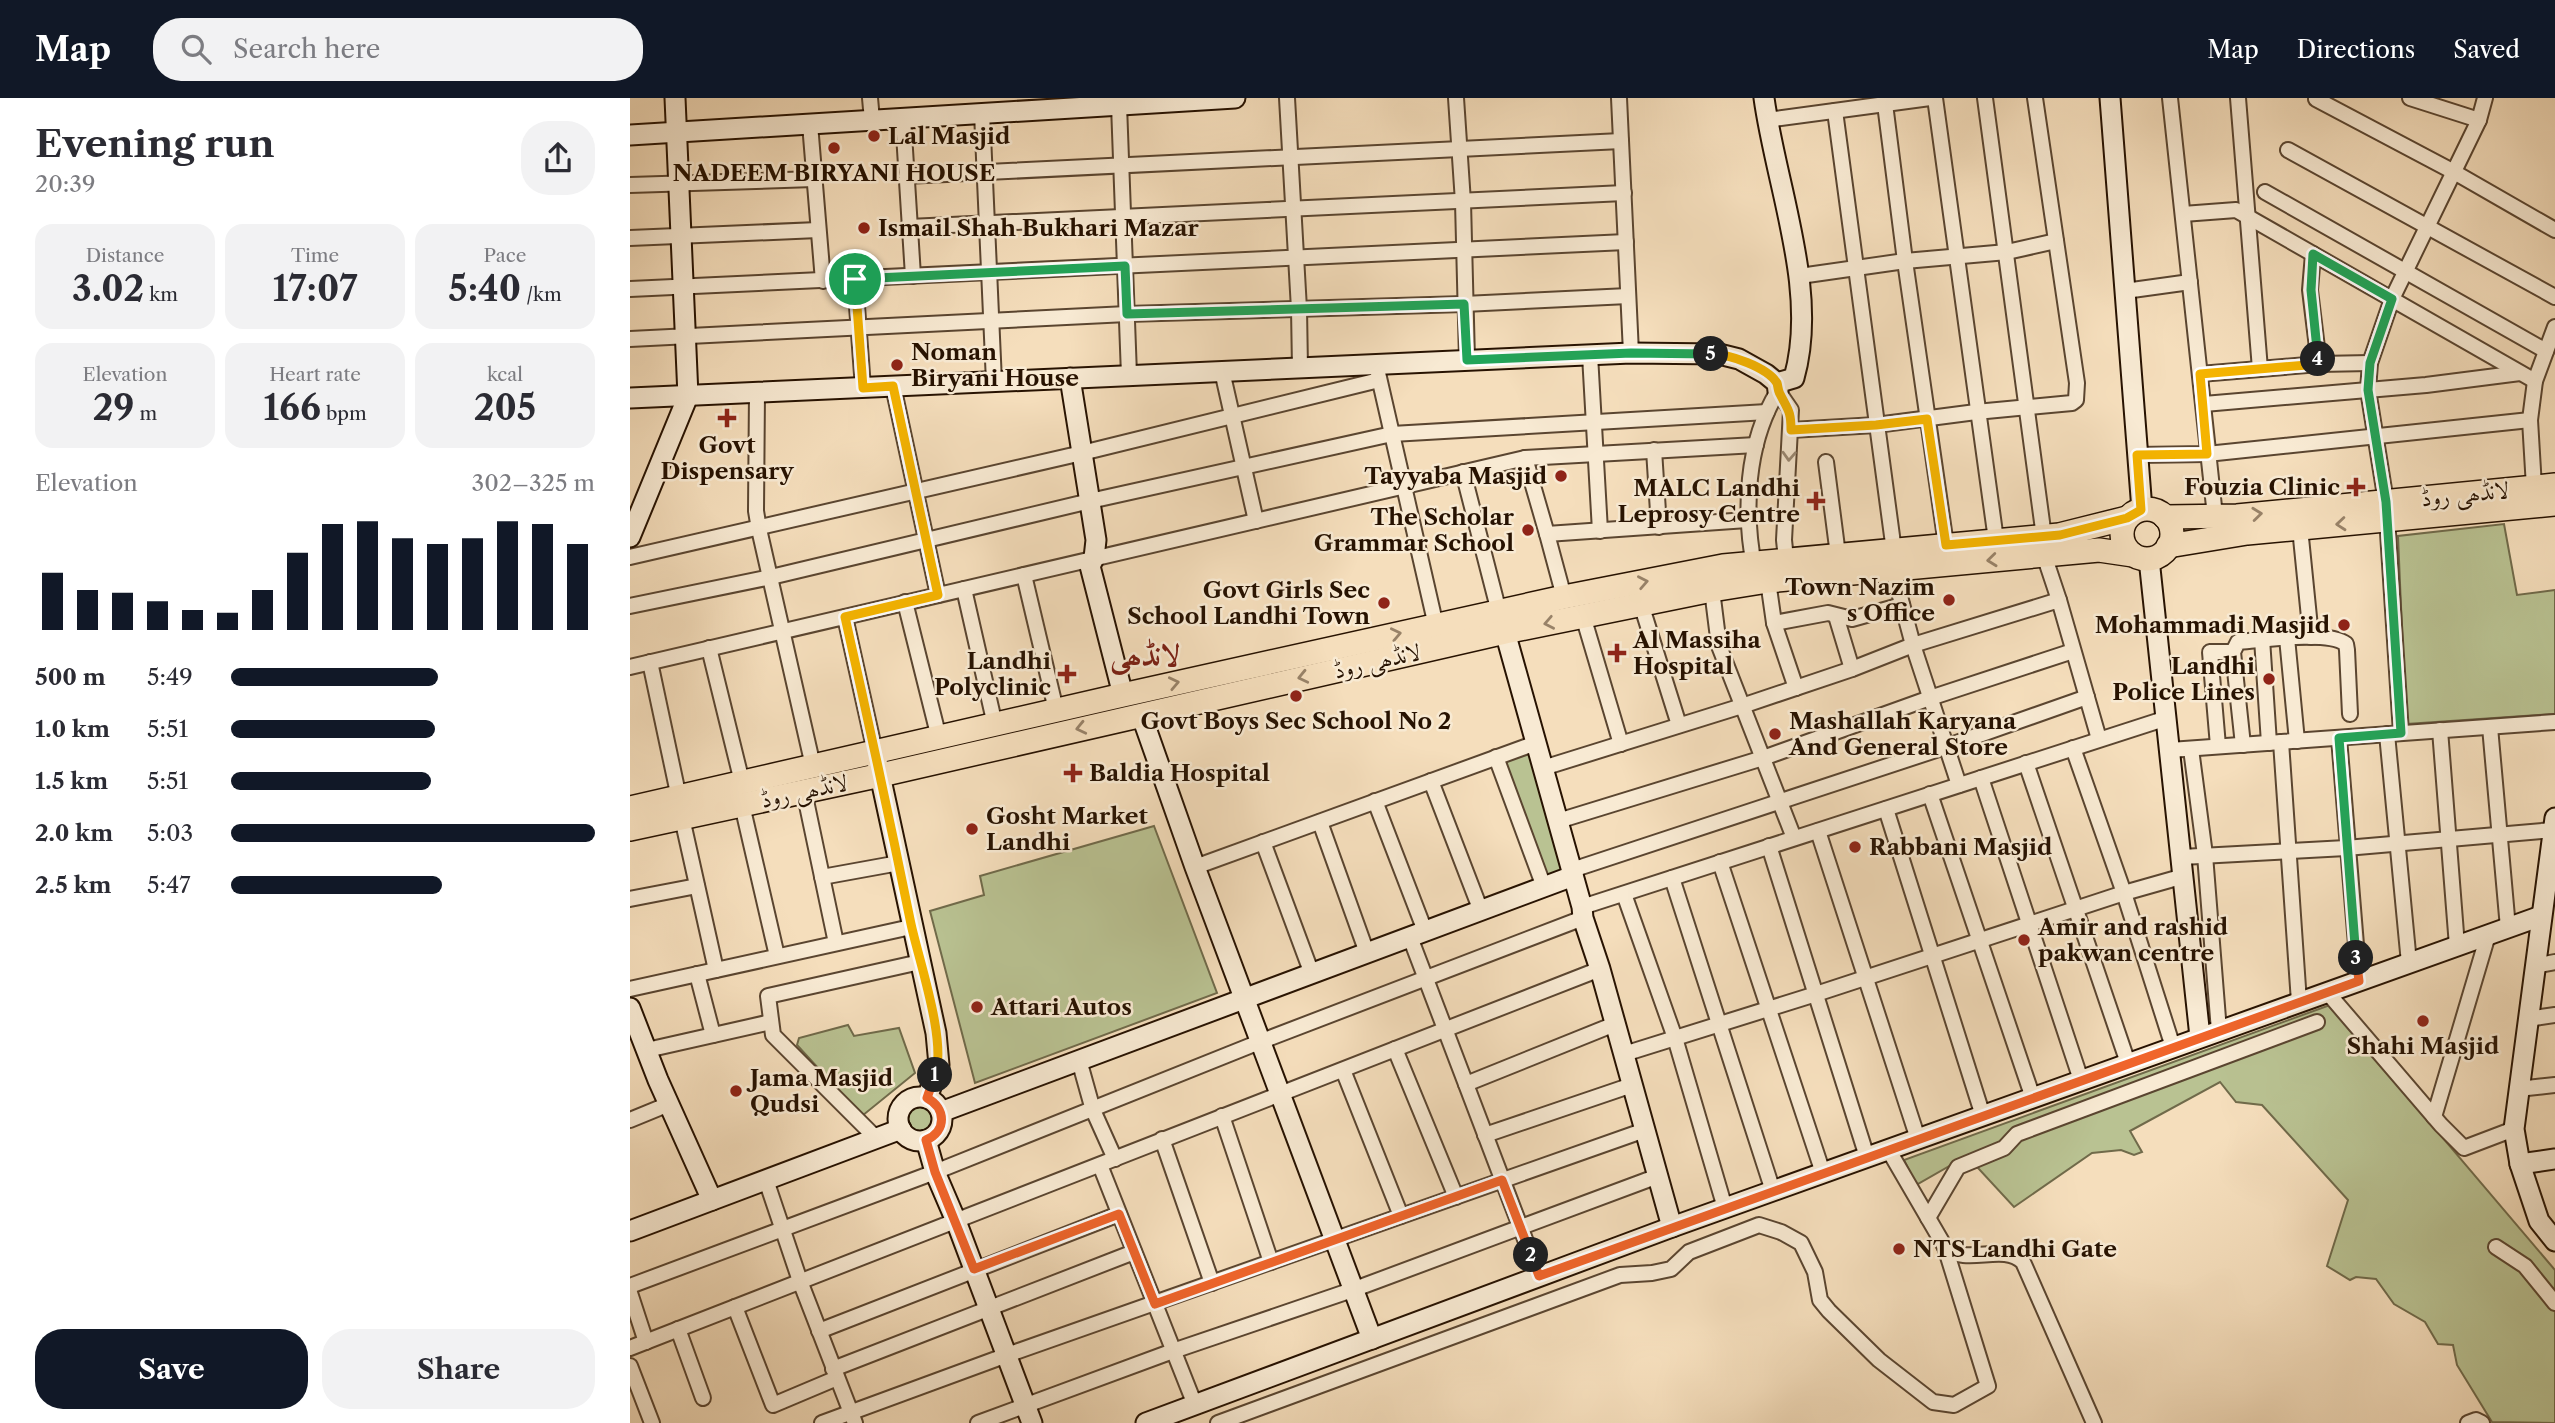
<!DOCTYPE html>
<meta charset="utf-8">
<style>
:root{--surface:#fff;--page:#f2f2f3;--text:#2b2b33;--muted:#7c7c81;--accent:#111827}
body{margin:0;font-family:"Libre Caslon Text",Amiri,serif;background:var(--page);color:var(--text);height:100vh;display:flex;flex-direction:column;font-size:26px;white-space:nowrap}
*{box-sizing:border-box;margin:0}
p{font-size:23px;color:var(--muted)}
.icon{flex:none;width:38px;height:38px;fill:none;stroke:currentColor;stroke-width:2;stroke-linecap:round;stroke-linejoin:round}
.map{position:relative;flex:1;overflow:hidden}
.sheet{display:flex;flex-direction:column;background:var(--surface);width:630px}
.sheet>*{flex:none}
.pin{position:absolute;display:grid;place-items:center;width:60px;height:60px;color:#fff;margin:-30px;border:4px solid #fff;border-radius:50%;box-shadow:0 2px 7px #0007}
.km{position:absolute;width:35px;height:35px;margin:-18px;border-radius:50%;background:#222;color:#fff;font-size:19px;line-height:35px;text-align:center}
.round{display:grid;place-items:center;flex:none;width:74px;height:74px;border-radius:28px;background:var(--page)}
.head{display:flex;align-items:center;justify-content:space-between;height:119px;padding:0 35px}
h1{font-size:38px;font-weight:800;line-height:52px}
.stats{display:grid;grid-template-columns:repeat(3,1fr);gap:10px;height:119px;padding:7px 35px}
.stats div{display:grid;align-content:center;border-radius:18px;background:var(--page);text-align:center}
.stats b{font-size:35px;font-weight:800}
.stats small{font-size:19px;font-weight:400}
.stats p{font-size:19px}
.chart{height:196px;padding:14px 35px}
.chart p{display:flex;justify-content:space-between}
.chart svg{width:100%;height:126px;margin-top:7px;stroke:var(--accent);stroke-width:6}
.action{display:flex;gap:14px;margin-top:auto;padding:14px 35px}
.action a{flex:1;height:80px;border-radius:28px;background:var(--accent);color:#fff;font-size:28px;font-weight:800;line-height:80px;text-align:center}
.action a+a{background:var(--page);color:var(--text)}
ul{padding:0 35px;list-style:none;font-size:23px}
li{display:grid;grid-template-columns:112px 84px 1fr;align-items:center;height:52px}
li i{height:18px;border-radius:9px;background:var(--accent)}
header{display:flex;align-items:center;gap:42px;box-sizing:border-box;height:98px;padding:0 35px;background:var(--accent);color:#fff}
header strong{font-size:33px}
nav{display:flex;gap:38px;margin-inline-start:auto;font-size:24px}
.search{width:490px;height:63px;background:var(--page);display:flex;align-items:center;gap:18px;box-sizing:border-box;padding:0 24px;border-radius:28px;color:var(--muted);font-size:26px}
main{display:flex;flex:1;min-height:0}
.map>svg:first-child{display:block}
.green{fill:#b9c292;stroke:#706a4a;stroke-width:2}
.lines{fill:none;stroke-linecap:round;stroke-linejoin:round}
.street-casing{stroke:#5a4530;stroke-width:18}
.secondary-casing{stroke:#271201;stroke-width:23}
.primary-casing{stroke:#271201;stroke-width:26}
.street{stroke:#f8ead3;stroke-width:14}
.secondary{stroke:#f8ead3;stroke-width:19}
.primary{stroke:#f5debc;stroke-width:23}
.oneway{stroke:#9a8974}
.oneway2{stroke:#988268}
.split-1-casing{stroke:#fff;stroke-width:14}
.split-2-casing{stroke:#fff;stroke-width:14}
.split-3-casing{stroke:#fff;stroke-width:14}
.split-4-casing{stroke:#fff;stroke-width:14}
.split-5-casing{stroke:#fff;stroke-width:14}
.split-6-casing{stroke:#fff;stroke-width:14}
.split-1{stroke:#f5b400;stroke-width:9}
.split-2{stroke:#f0652b;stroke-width:9}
.split-3{stroke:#f0652b;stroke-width:9}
.split-4{stroke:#22a559;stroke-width:9}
.split-5{stroke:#f5b400;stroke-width:9}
.split-6{stroke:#22a559;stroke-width:9}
.poi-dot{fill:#8f2418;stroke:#f8ead3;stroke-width:2.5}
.labels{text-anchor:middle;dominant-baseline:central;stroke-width:5;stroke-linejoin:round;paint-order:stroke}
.poi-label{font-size:23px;font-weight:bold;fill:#271201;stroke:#f8ead3;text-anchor:start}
.street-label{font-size:23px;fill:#271201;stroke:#f8ead3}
.district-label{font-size:30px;font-weight:bold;fill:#7a1f14;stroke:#f8ead3}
</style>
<header>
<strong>Map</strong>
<div class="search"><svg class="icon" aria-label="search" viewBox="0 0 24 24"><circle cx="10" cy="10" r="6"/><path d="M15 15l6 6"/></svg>Search here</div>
<nav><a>Map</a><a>Directions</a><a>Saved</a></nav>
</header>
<main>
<section class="sheet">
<div class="head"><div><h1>Evening run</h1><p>20:39</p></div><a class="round"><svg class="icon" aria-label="share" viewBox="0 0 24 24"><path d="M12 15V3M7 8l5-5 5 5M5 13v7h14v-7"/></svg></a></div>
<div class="stats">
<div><p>Distance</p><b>3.02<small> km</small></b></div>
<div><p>Time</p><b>17:07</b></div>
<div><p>Pace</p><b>5:40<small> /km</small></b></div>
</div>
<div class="stats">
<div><p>Elevation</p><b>29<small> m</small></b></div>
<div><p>Heart rate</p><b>166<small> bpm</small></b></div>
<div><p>kcal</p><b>205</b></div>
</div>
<div class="chart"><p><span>Elevation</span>302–325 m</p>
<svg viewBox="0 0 160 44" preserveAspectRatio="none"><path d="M5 44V24M15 44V30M25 44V31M35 44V34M45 44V37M55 44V38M65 44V30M75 44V17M85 44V7M95 44V6M105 44V12M115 44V14M125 44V12M135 44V6M145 44V7M155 44V14"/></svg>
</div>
<ul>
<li><b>500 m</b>5:49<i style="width:57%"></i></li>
<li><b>1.0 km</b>5:51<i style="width:56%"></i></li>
<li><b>1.5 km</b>5:51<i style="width:55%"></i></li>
<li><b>2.0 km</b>5:03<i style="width:100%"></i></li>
<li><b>2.5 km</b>5:47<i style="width:58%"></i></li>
</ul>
<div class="action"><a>Save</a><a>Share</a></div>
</section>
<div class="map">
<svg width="1925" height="1325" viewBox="0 0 1925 1325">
<rect width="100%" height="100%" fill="#f5debc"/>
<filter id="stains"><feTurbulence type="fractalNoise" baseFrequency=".00286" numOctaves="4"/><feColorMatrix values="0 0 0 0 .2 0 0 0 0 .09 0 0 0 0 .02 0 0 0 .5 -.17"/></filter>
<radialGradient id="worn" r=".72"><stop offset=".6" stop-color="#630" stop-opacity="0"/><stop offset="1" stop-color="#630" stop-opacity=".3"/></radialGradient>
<g class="green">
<polygon points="1874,426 1887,497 1925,492 1925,616 1776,626 1768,438"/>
<polygon points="906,645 943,778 914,789 866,660"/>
<polygon points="524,728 587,895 345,985 300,813 354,797 350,778"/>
<polygon points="1700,907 1925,1172 1925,1325 1862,1324 1827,1267 1823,1247 1808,1246 1795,1224 1764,1206 1746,1181 1726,1179 1720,1182 1697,1168 1718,1102 1632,1007 1606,1004 1590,984 1500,1033 1512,1054 1504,1057 1491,1052 1462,1055 1384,1109 1337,1058 1286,1087 1274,1062"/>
<polygon points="218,927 224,938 269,930 285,975 232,1018 167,947 169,940"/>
<circle cx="291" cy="1022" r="15"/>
</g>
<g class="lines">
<g class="street-casing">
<g id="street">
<polyline points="240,0 242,22"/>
<polyline points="657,0 669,211 670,270"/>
<polyline points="826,0 833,104 837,262"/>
<polyline points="989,0 1001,255"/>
<polyline points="1305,0 1366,442"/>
<polyline points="1355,0 1414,439"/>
<polyline points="1540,0 1585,418"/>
<polyline points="1608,0 1630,271"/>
<polyline points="1780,0 1849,22"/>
<polyline points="1686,1 1824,74 1925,132"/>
<polyline points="1255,6 1275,163 1316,447"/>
<polyline points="489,7 499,277"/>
<polyline points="1205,13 1264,453"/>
<polyline points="352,15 364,284"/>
<polyline points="273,20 283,178"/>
<polyline points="1137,22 1300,0"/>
<polyline points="180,26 193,183"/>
<polyline points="1658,52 1925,199"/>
<polyline points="276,78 991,43"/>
<polyline points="0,87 184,81"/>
<polyline points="1635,94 1916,253"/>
<polyline points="1553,116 1606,112 1905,283"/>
<polyline points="279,129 994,95"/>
<polyline points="0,140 188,132"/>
<polyline points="1683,156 1680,192 1689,266"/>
<polyline points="1170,178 1275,163 1377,154 1426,143"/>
<polyline points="225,181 233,290"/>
<polyline points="0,191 996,144"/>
<polyline points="1495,193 1560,184"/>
<polyline points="0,241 497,216 834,206 998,198"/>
<polyline points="960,257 970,433"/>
<polyline points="592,273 626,423"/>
<polyline points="748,275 806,528"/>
<polyline points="1570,276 1689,266 1740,265"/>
<polyline points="263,288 308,497"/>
<polyline points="127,294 126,413 129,431 183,668"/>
<polyline points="1574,306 1796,287 1890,275"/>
<polyline points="1161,332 1246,327 1346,314 1442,305 1446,302 1447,285 1405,0"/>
<polyline points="1024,352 1029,429"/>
<polyline points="1507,357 1577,356 1900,322"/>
<polyline points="895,360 917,436"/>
<polyline points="1196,364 1208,457"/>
<polyline points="833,374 869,514"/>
<polyline points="1904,389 1900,322 1905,283 1925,229"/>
<polyline points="1670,430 1681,539"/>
<polyline points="1414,457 1429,502"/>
<polyline points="0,459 452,355 749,282"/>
<polyline points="1263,472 1283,547 1329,687"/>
<path d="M 1125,473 C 1113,414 1116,345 1148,293 L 1161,312 L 1154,442 L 1156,461"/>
<polyline points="394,477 426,612"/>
<polyline points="1138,483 1144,525 1166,590"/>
<polyline points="334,491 365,627"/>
<polyline points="1082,492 1089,548 1164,740"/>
<polyline points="934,499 917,436 1117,422"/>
<polyline points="275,504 309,640"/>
<polyline points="1011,506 1049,627"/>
<polyline points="0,508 141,479 460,403 762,336 1137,314"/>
<polyline points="953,518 991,646"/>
<polyline points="1206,518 1222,571"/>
<polyline points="215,519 245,654"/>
<polyline points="1144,525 1198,515 1222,521 1272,507"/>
<polyline points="1657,540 1667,643"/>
<polyline points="1632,541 1639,645"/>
<polyline points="79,550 112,684"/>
<polyline points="20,564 49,700"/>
<polyline points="0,569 895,360 1126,347"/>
<polyline points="1860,629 1878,830"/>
<polyline points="1810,632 1827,848"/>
<polyline points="1771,635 1756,404 1738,292 1740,265 1762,201 1849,22 1855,0"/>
<polyline points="1757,636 1779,865"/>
<polyline points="1709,640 1729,883"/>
<polyline points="1651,644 1669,904"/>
<path d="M 1613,647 L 1603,554 L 1608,544 C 1631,542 1699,532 1716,546 L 1717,552 L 1720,616"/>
<polyline points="1588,648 1580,554 1603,554"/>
<polyline points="1443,650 1494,795 1543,949"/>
<polyline points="1561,651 1575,757 1589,933"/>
<polyline points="1540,652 1925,624"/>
<polyline points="866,659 914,789"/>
<polyline points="1396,665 1498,965"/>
<polyline points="913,670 1112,608 1222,571 1283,547 1429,502 1469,641"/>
<polyline points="1351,680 1451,982"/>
<polyline points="801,683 851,813"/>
<polyline points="174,693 206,845"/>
<polyline points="1300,696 1403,1000"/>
<polyline points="745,703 795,833"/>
<polyline points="112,707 147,858"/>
<polyline points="1256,711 1353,1018"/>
<polyline points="52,720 86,872"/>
<polyline points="928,723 1133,660 1300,600 1443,553"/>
<polyline points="690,724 737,855"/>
<polyline points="1188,733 1288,1041"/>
<polyline points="633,744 682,876"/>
<polyline points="1139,748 1237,1059"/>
<polyline points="1552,759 1716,750 1923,732"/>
<polyline points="1090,764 1193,1075"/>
<polyline points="565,769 906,645"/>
<polyline points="942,772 1315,649 1457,599"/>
<polyline points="192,779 269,765"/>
<polyline points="1042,780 1143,1093"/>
<polyline points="994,796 1045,940 1095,1110"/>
<polyline points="0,801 67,788"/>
<polyline points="952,809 1537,620"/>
<polyline points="780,839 909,1178"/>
<polyline points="1904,868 1925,864"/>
<polyline points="67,876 83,937"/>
<polyline points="0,891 281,829"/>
<polyline points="1697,894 1811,1027 1834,1050 1884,1031"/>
<polyline points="1897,921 1925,917"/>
<polyline points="765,951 826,1099"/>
<polyline points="17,952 141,924"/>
<polyline points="994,956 1186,896 1494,795 1554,778"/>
<polyline points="449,962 463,1012 485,1061"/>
<polyline points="713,972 771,1118"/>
<polyline points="836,986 985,926"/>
<polyline points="1888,991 1925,987"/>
<polyline points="592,1018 641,1164"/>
<polyline points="1804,1019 1858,837"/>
<polyline points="0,1022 39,1006"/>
<polyline points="855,1037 1002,987"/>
<polyline points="246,1040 143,937 138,898 290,864"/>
<polyline points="532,1041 582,1185"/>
<path d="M 1258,1051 L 1315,1149 C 1337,1169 1372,1144 1393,1164 L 1464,1325"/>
<polyline points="470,1067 565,1307"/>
<polyline points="136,1082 170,1183 225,1325"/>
<polyline points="1298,1120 1328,1069 1374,1050 1387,1036 1687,924"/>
<polyline points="1866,1149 1895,1168 1925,1205"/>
<polyline points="0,1188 305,1074 632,943 953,820"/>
<polyline points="0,1195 16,1244"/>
<polyline points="105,1209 143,1307 207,1280"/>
<polyline points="48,1231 73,1300"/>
<polyline points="189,1233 489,1116"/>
<polyline points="0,1250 970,871"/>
<polyline points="0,1268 22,1325"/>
<polyline points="203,1271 504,1154"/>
<polyline points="192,1325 377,1257 1015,1032"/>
<polyline points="348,1325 543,1253 725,1191 1028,1078"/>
<polyline points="588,1325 990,1177 1022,1175 1041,1171 1059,1154 1129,1127 1151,1134 1171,1145 1185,1174 1190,1202 1199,1213 1249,1262 1303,1304 1324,1307 1358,1288 1315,1149"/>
<polyline points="1838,1325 1846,1322 1852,1325"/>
</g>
</g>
<g class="secondary-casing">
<g id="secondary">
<path d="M 1134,0 C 1146,88 1189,193 1164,280 L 1147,285"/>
<polyline points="1480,0 1512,412"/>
<polyline points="0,37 605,0"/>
<polyline points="440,280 466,442 464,460 460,468 493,597"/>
<polyline points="0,300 1001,255 1089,256 1109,261 1136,276 1147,285 1148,293"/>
<polyline points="0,439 58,298 45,0"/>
<polyline points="1519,461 1570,939"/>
<polyline points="875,534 952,809 953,820 970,871 1042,1129"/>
<polyline points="511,616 565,769 742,1241"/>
<polyline points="245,654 306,935 309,967 297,1000"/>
<polyline points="1925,720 1884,1031 1890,1066 1909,1123 1925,1143"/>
<polyline points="0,910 28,982 82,1102"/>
<circle cx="290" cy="1021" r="22"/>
<polyline points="311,1014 943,778"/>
<polyline points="296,1042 305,1074 326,1123 402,1325"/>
<polyline points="1890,1066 1925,1061"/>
<polyline points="0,1133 271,1031"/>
<polyline points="516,1325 1042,1129 1911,818"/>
</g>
</g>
<g class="primary-casing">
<g id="primary">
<circle cx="1517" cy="436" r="25"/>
<polyline points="1535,419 1607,418 1925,387"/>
<polyline points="1538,448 1617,435 1925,406"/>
<polyline points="0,710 493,597 934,499 1093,468 1429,437 1497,420"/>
<polyline points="0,731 251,677 875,534 1082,492 1138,483 1469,452 1503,457"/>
</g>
</g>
<use href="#street" class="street"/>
<use href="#secondary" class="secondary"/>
<use href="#primary" class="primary"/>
</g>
<defs><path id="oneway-chevron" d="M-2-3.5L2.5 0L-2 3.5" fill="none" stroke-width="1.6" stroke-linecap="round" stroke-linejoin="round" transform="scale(1.75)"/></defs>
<use class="oneway" href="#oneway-chevron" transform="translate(1159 358) rotate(93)"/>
<g class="oneway2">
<use href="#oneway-chevron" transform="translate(1627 416) rotate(-6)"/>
<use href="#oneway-chevron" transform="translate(1711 426) rotate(175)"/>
<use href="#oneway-chevron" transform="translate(1362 462) rotate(174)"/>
<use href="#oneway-chevron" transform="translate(1013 484) rotate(-11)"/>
<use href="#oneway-chevron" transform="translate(919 525) rotate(169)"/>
<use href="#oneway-chevron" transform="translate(766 536) rotate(-12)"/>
<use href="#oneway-chevron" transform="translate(673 579) rotate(167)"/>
<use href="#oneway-chevron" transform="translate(544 585) rotate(-12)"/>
<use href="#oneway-chevron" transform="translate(451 630) rotate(167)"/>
</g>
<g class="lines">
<g class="split-1-casing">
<path id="split-1" d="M 225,181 L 233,290 L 263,288 L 308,497 L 215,519 C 238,621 260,723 281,826 C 289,863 317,944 305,977"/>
</g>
<g class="split-2-casing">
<path id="split-2" d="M 305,977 L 297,1000 C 316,1010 317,1033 296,1042 L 305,1074 L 344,1171 L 489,1116 L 525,1206 L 872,1082 L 901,1157"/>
</g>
<g class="split-3-casing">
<polyline id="split-3" points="901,1157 909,1178 1729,883 1726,860"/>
</g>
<g class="split-4-casing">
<polyline id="split-4" points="1688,261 1681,192 1683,156 1762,201 1740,265 1738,292 1756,404 1771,635 1709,640 1726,860"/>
</g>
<g class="split-5-casing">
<path id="split-5" d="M 1081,256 C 1099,256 1137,269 1147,285 C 1148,288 1148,293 1150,296 C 1158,312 1161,313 1161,332 L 1246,327 L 1297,321 L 1316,447 L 1430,437 L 1497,420 L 1511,412 L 1507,357 L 1577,356 L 1570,276 L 1689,266 L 1688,261"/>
</g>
<g class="split-6-casing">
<polyline id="split-6" points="225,181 495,168 497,216 834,206 837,262 1001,255 1081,256"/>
</g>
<use href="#split-1" class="split-1"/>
<use href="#split-2" class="split-2"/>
<use href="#split-3" class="split-3"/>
<use href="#split-4" class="split-4"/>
<use href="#split-5" class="split-5"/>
<use href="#split-6" class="split-6"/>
</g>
<g class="poi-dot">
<circle cx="244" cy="38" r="7"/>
<circle cx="204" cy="50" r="7"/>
<circle cx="234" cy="130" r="7"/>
<circle cx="267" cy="267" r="7"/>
<path d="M93.5 309.5h7v7h7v7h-7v7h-7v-7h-7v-7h7z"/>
<circle cx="931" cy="378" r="7"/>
<path d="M1722.5 378.5h7v7h7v7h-7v7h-7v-7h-7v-7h7z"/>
<path d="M1182.5 392.5h7v7h7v7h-7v7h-7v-7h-7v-7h7z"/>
<circle cx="898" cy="432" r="7"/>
<circle cx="1319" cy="502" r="7"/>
<circle cx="754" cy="505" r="7"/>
<circle cx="1714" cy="527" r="7"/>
<path d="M983.5 544.5h7v7h7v7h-7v7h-7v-7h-7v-7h7z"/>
<path d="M433.5 565.5h7v7h7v7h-7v7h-7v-7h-7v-7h7z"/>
<circle cx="1639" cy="581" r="7"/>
<circle cx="666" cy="598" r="7"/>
<circle cx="1145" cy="636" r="7"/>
<path d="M439.5 664.5h7v7h7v7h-7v7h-7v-7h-7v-7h7z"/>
<circle cx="342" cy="731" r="7"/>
<circle cx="1225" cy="749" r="7"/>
<circle cx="1394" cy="842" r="7"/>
<circle cx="347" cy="909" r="7"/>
<circle cx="1793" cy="923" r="7"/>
<circle cx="106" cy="993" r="7"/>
<circle cx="1269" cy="1151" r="7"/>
</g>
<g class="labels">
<g class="poi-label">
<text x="258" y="38">Lal Masjid</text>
<text x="204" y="75" text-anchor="middle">NADEEM BIRYANI HOUSE</text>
<text x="248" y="130">Ismail Shah Bukhari Mazar</text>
<text x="281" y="254">Noman<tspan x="281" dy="26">Biryani House</tspan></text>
<text x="97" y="347" text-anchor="middle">Govt<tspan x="97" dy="26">Dispensary</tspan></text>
<text x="917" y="378" text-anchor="end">Tayyaba Masjid</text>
<text x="1710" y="389" text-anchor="end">Fouzia Clinic</text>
<text x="1170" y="390" text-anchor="end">MALC Landhi<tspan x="1170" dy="26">Leprosy Centre</tspan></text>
<text x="884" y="419" text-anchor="end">The Scholar<tspan x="884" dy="26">Grammar School</tspan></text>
<text x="1305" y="489" text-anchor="end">Town Nazim<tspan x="1305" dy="26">s Office</tspan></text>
<text x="740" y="492" text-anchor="end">Govt Girls Sec<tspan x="740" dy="26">School Landhi Town</tspan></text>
<text x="1700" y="527" text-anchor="end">Mohammadi Masjid</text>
<text x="1003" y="542">Al Massiha<tspan x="1003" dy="26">Hospital</tspan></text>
<text x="421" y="563" text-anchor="end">Landhi<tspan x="421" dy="26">Polyclinic</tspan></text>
<text x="1625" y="568" text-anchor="end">Landhi<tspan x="1625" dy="26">Police Lines</tspan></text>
<text x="666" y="623" text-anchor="middle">Govt Boys Sec School No 2</text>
<text x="1159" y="623">Mashallah Karyana<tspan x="1159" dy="26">And General Store</tspan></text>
<text x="459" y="675">Baldia Hospital</text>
<text x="356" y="718">Gosht Market<tspan x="356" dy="26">Landhi</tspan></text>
<text x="1239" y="749">Rabbani Masjid</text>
<text x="1408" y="829">Amir and rashid<tspan x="1408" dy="26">pakwan centre</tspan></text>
<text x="361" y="909">Attari Autos</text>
<text x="1793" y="948" text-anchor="middle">Shahi Masjid</text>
<text x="120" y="980">Jama Masjid<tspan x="120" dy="26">Qudsi</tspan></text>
<text x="1283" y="1151">NTS Landhi Gate</text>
</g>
<g class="street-label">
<text transform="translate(1835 396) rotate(-6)">لانڈھی روڈ</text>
<text transform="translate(747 563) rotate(-13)">لانڈھی روڈ</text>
<text transform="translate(174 693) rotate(-12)">لانڈھی روڈ</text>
</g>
<g class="district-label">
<text x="515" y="556">لانڈھی</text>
</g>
</g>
<rect width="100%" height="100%" filter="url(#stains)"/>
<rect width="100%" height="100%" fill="url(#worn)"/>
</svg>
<div class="pin" style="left:225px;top:181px;background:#1e9e55"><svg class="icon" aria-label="arrive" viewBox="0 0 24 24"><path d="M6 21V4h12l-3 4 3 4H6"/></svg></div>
<b class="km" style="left:305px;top:977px">1</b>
<b class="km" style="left:901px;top:1157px">2</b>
<b class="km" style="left:1726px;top:860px">3</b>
<b class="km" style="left:1688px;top:261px">4</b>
<b class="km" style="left:1081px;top:256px">5</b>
</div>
</main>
